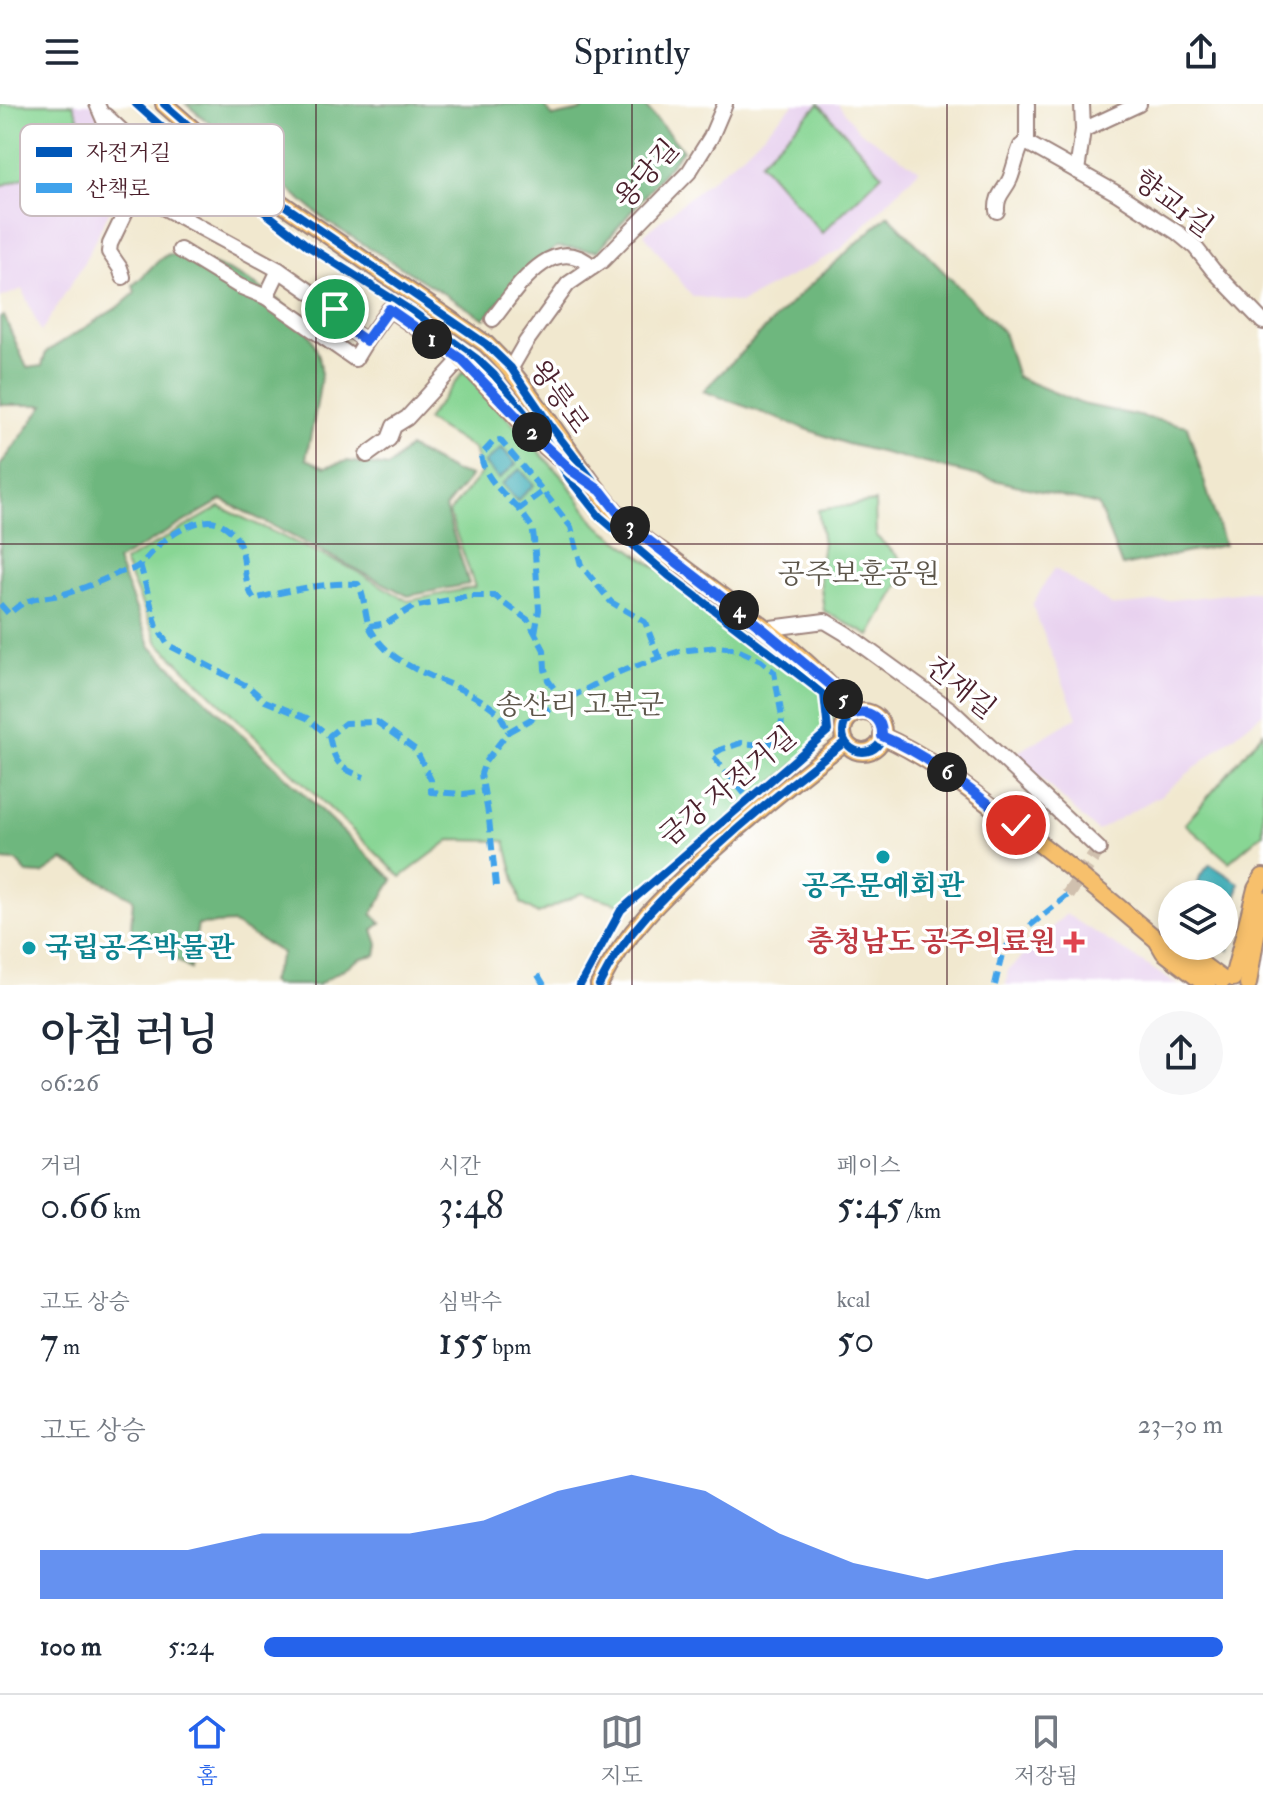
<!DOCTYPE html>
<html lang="ko">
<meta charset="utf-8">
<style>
:root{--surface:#fff;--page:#f6f6f7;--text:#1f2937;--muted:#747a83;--line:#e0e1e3;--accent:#2563eb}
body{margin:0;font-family:"IM FELL Double Pica","Noto Serif KR",serif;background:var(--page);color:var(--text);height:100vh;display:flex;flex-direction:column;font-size:30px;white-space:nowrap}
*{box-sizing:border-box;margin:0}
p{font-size:26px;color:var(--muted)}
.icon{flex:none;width:44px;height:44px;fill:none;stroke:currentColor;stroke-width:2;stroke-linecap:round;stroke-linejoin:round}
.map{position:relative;height:881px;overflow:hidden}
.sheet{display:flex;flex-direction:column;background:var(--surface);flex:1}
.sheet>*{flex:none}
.buttons{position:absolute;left:1158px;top:776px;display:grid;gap:16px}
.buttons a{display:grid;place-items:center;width:80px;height:80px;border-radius:50%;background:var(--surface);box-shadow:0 4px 12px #0003;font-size:40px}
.pin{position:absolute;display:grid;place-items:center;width:68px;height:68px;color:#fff;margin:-34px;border:4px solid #fff;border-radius:50%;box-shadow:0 2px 8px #0007}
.km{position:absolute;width:40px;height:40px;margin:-20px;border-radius:50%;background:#222;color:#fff;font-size:22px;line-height:40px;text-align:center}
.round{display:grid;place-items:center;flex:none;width:84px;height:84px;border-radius:42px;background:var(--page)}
.summary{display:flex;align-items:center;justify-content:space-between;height:136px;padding:0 40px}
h1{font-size:44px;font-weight:600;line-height:60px}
.figures{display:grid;grid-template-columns:repeat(3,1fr);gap:12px;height:136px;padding:8px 40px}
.figures div{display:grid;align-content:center}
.figures b{font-size:40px;font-weight:600}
.figures small{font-size:22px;font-weight:400}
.figures p{font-size:22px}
.chart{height:224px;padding:16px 40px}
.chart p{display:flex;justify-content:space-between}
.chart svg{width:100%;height:144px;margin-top:8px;fill:var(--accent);opacity:.7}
ul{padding:0 40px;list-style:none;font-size:26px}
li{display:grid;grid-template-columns:128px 96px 1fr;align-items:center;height:60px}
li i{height:20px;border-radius:10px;background:var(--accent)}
header{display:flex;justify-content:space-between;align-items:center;height:104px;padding:0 40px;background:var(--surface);font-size:36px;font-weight:600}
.dock{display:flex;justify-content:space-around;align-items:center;height:112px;border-top:2px solid var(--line);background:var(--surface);font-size:22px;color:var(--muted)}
.dock a{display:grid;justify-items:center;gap:4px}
.dock .on{color:var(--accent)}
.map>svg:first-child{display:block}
.built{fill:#e8d2ef}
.green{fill:#88d694;stroke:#697a60;stroke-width:2}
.forest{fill:#6eb77e;stroke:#5c6b54;stroke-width:2}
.water{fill:#3bacb6;stroke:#426670;stroke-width:2}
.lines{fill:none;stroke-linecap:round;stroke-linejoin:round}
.minor-tunnel{stroke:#d0c0ae;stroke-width:14;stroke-dasharray:14 7;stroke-linecap:butt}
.minor-casing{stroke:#9e847d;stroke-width:18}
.major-casing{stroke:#9e847d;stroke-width:20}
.minor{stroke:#fff;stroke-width:14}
.major{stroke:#f7c06c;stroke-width:16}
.quiet{stroke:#40a2eb;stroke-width:6;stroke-dasharray:12 6;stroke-linecap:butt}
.cycleway-casing{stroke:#fff;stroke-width:13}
.cycleway{stroke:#0057b8;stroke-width:8}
.route-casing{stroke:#fff;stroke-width:16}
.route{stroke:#2563eb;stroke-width:10}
.grid{fill:none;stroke:#4a1f2b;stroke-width:2;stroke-opacity:0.55}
.culture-dot{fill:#0f9aa8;stroke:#fff;stroke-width:3}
.health-dot{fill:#e0444e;stroke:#fff;stroke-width:3}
.labels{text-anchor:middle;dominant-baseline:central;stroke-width:7;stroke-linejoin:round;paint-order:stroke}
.street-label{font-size:28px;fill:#4a1f2b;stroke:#fff}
.park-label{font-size:28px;fill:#5d564a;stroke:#fff}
.culture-label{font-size:28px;font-weight:bold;fill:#0d838f;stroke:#fff}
.health-label{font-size:28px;font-weight:bold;fill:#be3a42;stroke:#fff;text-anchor:end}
.key{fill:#fff;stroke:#c9bcbf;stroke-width:2}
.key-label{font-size:22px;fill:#4a1f2b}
</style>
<header><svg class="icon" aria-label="menu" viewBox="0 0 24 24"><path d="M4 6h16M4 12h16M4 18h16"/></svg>Sprintly<svg class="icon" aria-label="share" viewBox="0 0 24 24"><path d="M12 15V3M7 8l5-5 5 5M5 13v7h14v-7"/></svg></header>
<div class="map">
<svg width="1263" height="881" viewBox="0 0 1263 881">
<rect width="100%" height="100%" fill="#fff"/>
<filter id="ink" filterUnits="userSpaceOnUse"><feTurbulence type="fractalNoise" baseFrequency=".0125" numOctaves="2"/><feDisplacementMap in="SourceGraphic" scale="16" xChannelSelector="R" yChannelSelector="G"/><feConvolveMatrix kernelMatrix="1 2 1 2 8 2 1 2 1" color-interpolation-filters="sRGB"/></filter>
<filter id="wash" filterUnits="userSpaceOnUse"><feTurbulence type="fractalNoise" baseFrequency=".006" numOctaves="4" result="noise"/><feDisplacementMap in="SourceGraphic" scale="32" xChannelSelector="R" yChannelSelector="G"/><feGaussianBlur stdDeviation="1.8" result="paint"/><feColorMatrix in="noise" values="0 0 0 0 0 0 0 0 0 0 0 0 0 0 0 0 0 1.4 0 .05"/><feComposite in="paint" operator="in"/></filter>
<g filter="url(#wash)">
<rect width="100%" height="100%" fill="#f1e8cf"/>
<g class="built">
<polygon points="0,0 92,0 124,78 82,162 41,228 22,185 0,194"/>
<polygon points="794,0 838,0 858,26 919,66 840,146 740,199 692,192 644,130 743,50"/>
<polygon points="1054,464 1113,502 1257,487 1263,506 1263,609 1161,691 1097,727 1015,650 1077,613 1032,501"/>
<polygon points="1066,810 1178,881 1006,881 1008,866"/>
</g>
<g class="green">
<polygon points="0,0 73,0 92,49 1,82"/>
<polygon points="819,0 882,70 822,129 760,58"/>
<polygon points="464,267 565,376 596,420 832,591 834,627 627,802 581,789 538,810 521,799 505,737 450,736 401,773 158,539 124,458 220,403 354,466 408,497 475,483 449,409 481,369 474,345 426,316"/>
<polygon points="875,398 876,432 909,463 870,532 824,507 819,467 823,439 818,406"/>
<polygon points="1263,628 1263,729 1229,758 1185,720"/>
</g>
<g class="forest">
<polygon points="186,0 543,0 553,13 580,7 589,0 643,0 683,46 598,147 557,143 525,166 485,215 329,119"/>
<polygon points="888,111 1003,228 1017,273 1082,300 1187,322 1224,441 1122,462 1098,401 847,340 703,287 797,193"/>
<path d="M 169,150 C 223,154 316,203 321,264 C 322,284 310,332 306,355 L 325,363 L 347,357 L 388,363 L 409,343 L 453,367 L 471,372 L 445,404 L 469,480 L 408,492 L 222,396 L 117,457 L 151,543 L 393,776 L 372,810 L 381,819 L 373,826 L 378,840 L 376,851 L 361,854 L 318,881 L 274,881 L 270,878 L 282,849 L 232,819 L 198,821 L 190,865 L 131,825 L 133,795 L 63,756 L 42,770 L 27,769 L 16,757 L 0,756 L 0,362 L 44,301 L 0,301 L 0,213 L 4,212 L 27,264 L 42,262 L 46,248 L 121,201 L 135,189 L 133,181 C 147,171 153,157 169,150 Z"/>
</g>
<g class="water">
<polygon points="502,344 516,360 499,375 484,359"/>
<polygon points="520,365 534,381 517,397 502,380"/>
<polygon points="1210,760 1239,779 1229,846 1219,842 1224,842 1224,790 1195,790 1200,772"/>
</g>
</g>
<g filter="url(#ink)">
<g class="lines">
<g class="minor-tunnel">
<polyline points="461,255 493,215"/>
<polyline points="1068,791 1099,745"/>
</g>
<g class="minor-casing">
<g id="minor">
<polyline points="97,0 135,88 279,166 335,205 346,223 366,237 389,205 461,255 407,314 394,322 389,335 367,351"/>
<polyline points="1027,0 1027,39 1118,90 1178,129 1195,143 1213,166 1263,218"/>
<polyline points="106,12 121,26 131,43 142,52 161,56 202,73"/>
<polyline points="1083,26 1139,0"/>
<polyline points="1077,67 1083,26 1082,0"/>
<path d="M 997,107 C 996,91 1004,88 1010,75 C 1014,65 1016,53 1021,42 L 1027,39"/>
<polyline points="180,146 239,182 266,193"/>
<polyline points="279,166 266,193 355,255 366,237"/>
<polyline points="123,173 120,164 109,148 110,140 135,88"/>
<path d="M 493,215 C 516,186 552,126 593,163"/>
<polyline points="511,264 526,238 568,180 603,156 689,68 711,33 725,0"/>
<polyline points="763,525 825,517 845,529 951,606 1099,745"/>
</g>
</g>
<g class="major-casing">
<g id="major">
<path d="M 164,0 L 247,73 L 281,99 L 486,240 C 540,292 573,363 625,418 C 640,434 661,446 678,459 C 738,505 808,549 854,610"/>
<polyline points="461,255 544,341 586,377"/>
<circle cx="863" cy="628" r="20"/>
<path d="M 882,632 C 926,651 962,680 1000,709 C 1054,750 1106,792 1157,836 L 1164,848 L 1207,881"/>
<polyline points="1177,842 1223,876"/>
<polyline points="1233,874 1256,785 1263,773"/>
<polyline points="1248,880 1262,795"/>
<path d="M 599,881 C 625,828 666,790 708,751 C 752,711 797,674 845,638"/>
</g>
</g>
<use href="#minor" class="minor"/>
<use href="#major" class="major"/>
<g class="quiet">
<path d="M 519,405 C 504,390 483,373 481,351 L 494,337 L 500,336 L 543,387"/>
<polyline points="140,460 157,523 168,541 249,583 265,597 307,614 329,632 345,619 377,618 416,646 431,676 431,688 464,690 483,687"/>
<path d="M 0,500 L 9,510 C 28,491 41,496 64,490 C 82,485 99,478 116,470 C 121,467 128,467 133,465 C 145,459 151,448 160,440 C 175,428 203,410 221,420 C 254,438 237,470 254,495 C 287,487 324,478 358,480 C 365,492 364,508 369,522 L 387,519 L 413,503 L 470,492 L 495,492 L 528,516 L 544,546 L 545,565 L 548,576 L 563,597 C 579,590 625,562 637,562 L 680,547 L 717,543 L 735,545 L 761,557 L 774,568 L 782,613 L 781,626 L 770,639 L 761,641 L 741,639 L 722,645 L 712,651 L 749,695"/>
<path d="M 369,522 C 393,572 457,573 496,607 C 502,612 505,621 508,628 L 563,597"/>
<polyline points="535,529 539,506 534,435 532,423 519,405 543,387 571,423 581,461 611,498 645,518 659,554"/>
<path d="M 329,632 C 335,659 338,664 364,673"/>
<polyline points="496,782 489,715 481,670 485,658 508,628"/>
<polyline points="538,871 544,881"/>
<polyline points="995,881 1002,850 1010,838 1068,791"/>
</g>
<g class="cycleway-casing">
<g id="cycleway">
<polyline points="136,0 202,59 308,142 413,208 477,255 494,271 544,333 569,374 599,412 668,471 824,590 828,627 621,806 580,881"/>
<polyline points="164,0 247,73 281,99 486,240 511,264 552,324 626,419 754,518"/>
<circle cx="863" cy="628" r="20"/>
<path d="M 599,881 C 625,828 666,790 708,751 C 752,711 797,674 845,638"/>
</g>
</g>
<use href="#cycleway" class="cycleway"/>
</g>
</g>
<g class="lines" filter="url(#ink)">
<g class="route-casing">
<path id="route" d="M 335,205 L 346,223 L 366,237 L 389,205 L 461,255 L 544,341 L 572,367 L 601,387 L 626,419 L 763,525 L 834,584 L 854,610 C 870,605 883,615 882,632 C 932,653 973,688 1016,721"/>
</g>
<use href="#route" class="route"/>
</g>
<path class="grid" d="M 316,0 L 316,881M 632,0 L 632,881M 947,0 L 947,881M 0,440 L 1263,440"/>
<g class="culture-dot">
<circle cx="883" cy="753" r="8"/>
<circle cx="29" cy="844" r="8"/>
</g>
<path class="health-dot" d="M1070 826h8v8h8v8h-8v8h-8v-8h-8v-8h8z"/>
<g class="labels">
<g class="street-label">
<text transform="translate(647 70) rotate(-48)">용당길</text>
<text transform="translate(1173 100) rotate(37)">향교1길</text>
<text transform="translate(559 293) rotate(55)">왕릉로</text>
<text transform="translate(960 584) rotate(39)">진재길</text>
<text transform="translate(728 683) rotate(-40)">금강 자전거길</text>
</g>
<g class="park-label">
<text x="859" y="470">공주보훈공원</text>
<text x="580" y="601">송산리 고분군</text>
</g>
<g class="culture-label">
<text x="883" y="782">공주문예회관</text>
<text x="45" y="844" text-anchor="start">국립공주박물관</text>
</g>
<g class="health-label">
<text x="1056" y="838">충청남도 공주의료원</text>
</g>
</g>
<rect x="20" y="20" width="264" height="92" rx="12" class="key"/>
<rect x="36" y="43" width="36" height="10" fill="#0057b8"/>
<rect x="36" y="79" width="36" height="10" fill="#40a2eb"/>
<g class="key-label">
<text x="86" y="56">자전거길</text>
<text x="86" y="92">산책로</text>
</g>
</svg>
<div class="buttons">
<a><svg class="icon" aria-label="layers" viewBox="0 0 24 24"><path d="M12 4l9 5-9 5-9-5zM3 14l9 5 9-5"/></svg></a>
</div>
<div class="pin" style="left:335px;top:205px;background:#1e9e55"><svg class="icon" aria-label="arrive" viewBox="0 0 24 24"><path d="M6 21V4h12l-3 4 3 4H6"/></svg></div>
<div class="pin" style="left:1016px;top:721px;background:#d93025"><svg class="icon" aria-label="check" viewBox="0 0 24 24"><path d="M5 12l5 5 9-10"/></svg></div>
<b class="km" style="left:432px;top:235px">1</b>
<b class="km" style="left:532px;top:328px">2</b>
<b class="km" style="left:630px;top:422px">3</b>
<b class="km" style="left:739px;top:506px">4</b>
<b class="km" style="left:843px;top:595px">5</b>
<b class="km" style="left:947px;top:668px">6</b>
</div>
<section class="sheet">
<div class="summary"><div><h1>아침 러닝</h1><p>06:26</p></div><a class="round"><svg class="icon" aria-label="share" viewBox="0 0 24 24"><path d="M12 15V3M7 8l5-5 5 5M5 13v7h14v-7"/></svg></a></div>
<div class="figures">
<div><p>거리</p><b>0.66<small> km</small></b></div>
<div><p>시간</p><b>3:48</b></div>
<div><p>페이스</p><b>5:45<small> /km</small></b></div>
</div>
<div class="figures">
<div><p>고도 상승</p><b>7<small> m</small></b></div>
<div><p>심박수</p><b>155<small> bpm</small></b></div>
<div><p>kcal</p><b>50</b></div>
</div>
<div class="chart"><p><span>고도 상승</span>23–30 m</p>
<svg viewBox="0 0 160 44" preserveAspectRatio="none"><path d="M0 44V29L10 29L20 29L30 24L40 24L50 24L60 20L70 11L80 6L90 11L100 24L110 33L120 38L130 33L140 29L150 29L160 29V44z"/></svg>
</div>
<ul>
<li><b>100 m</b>5:24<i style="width:100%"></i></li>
</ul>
</section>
<nav class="dock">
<a class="on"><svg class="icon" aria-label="home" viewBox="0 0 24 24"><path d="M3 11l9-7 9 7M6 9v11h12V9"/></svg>홈</a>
<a><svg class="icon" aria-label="map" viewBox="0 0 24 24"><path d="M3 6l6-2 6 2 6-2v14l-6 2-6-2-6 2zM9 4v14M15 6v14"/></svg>지도</a>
<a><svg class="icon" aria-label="saved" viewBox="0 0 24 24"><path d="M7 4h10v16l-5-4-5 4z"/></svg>저장됨</a>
</nav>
